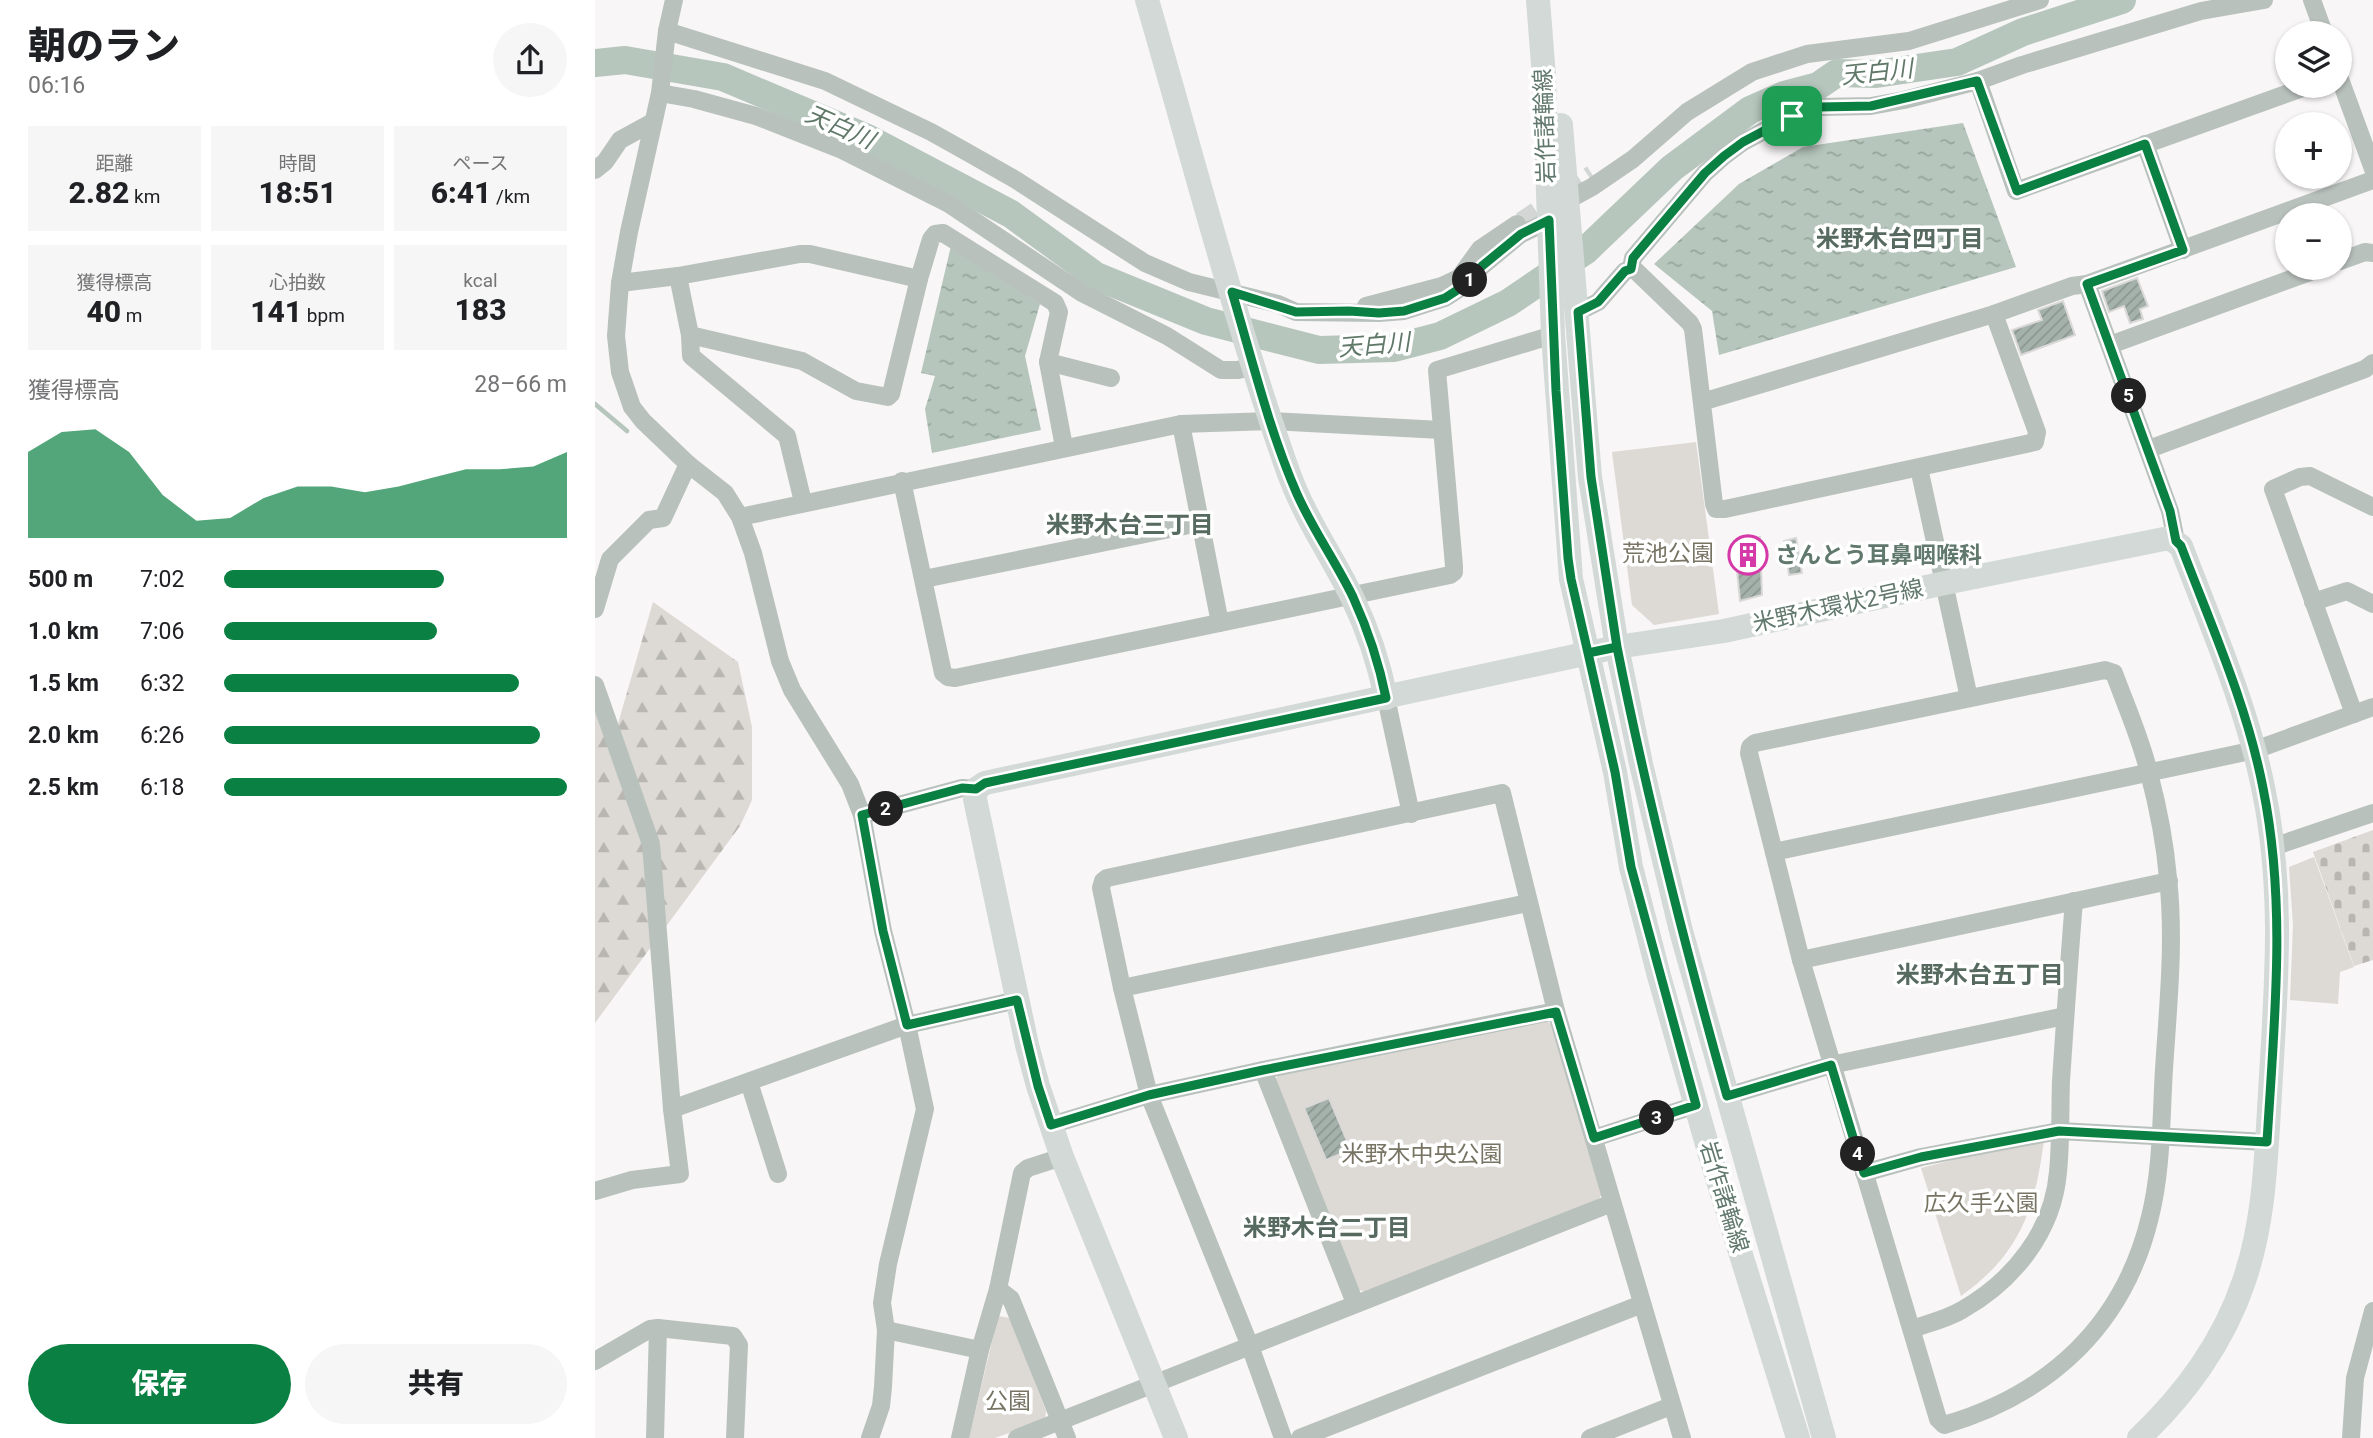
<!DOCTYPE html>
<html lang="ja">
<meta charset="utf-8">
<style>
:root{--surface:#fff;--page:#f6f6f6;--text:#202124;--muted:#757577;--accent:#0b8043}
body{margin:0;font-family:Roboto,"Noto Sans JP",sans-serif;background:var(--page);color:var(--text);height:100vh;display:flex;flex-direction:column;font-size:26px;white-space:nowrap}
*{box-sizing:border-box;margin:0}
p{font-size:23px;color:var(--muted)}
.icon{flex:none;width:38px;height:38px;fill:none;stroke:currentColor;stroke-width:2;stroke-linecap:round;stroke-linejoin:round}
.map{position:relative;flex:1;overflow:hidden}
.details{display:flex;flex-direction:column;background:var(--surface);width:595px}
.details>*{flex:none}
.controls{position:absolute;left:1680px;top:21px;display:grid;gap:14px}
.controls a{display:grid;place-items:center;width:77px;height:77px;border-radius:50%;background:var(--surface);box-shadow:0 2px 5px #0004;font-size:35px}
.pin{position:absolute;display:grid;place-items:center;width:60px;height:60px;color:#fff;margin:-30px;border-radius:14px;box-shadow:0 4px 10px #0006}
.km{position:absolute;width:35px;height:35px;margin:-18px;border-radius:50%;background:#222;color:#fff;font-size:19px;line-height:35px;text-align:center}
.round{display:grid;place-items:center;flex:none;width:74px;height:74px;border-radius:37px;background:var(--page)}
.summary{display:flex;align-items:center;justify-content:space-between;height:119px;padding:0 28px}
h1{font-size:38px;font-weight:800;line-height:52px}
.figures{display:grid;grid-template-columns:repeat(3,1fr);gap:10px;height:119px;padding:7px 28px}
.figures div{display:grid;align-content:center;border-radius:0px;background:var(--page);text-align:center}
.figures b{font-size:30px;font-weight:800}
.figures small{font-size:19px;font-weight:400}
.figures p{font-size:19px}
.chart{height:196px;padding:14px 28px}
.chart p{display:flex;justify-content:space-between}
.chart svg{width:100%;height:126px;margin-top:7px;fill:var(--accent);opacity:.7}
.cta{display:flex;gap:14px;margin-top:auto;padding:14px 28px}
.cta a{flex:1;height:80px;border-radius:42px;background:var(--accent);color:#fff;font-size:28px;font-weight:800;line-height:80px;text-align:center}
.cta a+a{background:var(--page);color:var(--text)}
ul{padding:0 28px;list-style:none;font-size:23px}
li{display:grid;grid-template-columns:112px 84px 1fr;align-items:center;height:52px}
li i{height:18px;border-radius:9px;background:var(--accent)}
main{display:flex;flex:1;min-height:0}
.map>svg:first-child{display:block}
.forest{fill:url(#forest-firs)}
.cemetery{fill:url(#cemetery-stones)}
.green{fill:#dddad5}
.water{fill:url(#water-ripples)}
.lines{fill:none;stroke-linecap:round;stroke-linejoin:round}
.stream{stroke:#b6c6bc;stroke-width:4.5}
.river{stroke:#b6c6bc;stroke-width:28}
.building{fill:url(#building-hatch);stroke:#dad8d8;stroke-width:2}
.street-tunnel{stroke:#d2d6d4;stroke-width:18;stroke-dasharray:18 9;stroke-linecap:butt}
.street{stroke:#b9c1bd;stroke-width:18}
.secondary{stroke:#d2d9d6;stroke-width:24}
.route-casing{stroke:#fff;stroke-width:14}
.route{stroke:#0b8043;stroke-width:9}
.labels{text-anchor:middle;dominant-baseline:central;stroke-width:7;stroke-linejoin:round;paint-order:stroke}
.street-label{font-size:23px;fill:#61786d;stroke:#fff}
.park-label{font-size:23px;fill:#777464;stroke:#fff}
.poi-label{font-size:23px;font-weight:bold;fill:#61786d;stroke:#fff;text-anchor:start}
.water-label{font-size:24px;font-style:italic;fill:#607868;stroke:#fff}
.neighbourhood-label{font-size:24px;font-weight:bold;fill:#576a60;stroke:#fff}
</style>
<main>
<section class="details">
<div class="summary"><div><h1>朝のラン</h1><p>06:16</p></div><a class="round"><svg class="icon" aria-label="share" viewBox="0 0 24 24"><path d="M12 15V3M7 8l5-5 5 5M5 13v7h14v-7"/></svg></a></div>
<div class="figures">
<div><p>距離</p><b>2.82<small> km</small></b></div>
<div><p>時間</p><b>18:51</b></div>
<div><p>ペース</p><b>6:41<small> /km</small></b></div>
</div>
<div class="figures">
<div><p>獲得標高</p><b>40<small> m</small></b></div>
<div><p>心拍数</p><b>141<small> bpm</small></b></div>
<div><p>kcal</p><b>183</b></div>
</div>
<div class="chart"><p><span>獲得標高</span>28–66 m</p>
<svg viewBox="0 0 160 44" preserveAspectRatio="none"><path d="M0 44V14L10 7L20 6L30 14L40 29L50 38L60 37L70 30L80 26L90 26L100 28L110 26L120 23L130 20L140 20L150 19L160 14V44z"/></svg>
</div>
<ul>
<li><b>500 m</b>7:02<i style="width:64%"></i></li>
<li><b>1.0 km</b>7:06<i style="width:62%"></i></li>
<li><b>1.5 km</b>6:32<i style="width:86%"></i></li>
<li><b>2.0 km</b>6:26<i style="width:92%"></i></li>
<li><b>2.5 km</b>6:18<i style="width:100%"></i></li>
</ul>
<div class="cta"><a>保存</a><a>共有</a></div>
</section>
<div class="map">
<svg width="1778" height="1438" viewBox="0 0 1778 1438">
<defs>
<pattern id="forest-firs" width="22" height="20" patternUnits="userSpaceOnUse" patternTransform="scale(1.75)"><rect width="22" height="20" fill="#dddad5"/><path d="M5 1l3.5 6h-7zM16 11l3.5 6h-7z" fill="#b7b6b1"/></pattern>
<pattern id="cemetery-stones" width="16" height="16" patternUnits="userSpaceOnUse" patternTransform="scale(1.75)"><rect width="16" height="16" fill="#dddad5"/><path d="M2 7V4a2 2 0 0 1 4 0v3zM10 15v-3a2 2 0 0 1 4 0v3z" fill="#b7b6b1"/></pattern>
<pattern id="water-ripples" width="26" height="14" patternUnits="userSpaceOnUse" patternTransform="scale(1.75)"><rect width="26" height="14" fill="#b6c6bc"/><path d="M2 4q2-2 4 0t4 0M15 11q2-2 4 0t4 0" fill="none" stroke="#97a69d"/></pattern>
<pattern id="building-hatch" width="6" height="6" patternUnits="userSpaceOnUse" patternTransform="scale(1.75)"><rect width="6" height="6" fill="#a5b2ab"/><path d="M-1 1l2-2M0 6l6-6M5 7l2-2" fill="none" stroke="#8a968f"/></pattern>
</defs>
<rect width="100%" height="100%" fill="#f8f6f6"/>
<polygon class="forest" points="58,602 143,662 157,727 157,800 145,826 0,1023 0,685 20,734"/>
<polygon class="cemetery" points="1778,830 1778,960 1759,966 1718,852"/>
<g class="green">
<polygon points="1101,442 1124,614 1059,625 1037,605 1017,452"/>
<polygon points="1719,857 1759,967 1745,972 1743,1004 1695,1000 1698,925 1694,867"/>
<polygon points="949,1019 956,1024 1008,1193 1003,1200 770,1292 762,1289 679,1083 683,1075"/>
<path d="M 1444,1138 L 1449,1140 C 1440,1209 1425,1254 1366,1296 L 1326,1168 Z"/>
<polygon points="403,1316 415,1318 451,1411 450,1420 400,1438 374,1438"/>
</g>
<g class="water">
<polygon points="1368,123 1421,267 1124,355 1117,311 1059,264 1144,184 1208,147"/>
<polygon points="356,246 445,304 430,356 446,430 337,453 330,409 340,376 326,373"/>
</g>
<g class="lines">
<polyline class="stream" points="0,404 32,431"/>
<polyline class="river" points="0,63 30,60 128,77 272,138 416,214 501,276 611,321 724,350 799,348 845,336 913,303 990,251 1077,168 1155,110 1189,95 1223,86 1242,73 1281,74 1362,62 1428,32 1527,0"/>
</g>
<g class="building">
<polygon points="1542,278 1553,306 1545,309 1548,319 1535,323 1529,306 1514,312 1507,291"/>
<polygon points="1468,301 1480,335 1426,355 1417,330 1447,320 1443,310"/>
<polygon points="1165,537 1167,595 1145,601 1139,541"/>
<polygon points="1201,538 1207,573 1194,575 1189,541"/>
<polygon points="734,1098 756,1150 731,1160 709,1108"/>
</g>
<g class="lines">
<polyline class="street-tunnel" points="926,221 997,174"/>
<g class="street">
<polyline points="79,0 72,31 65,93 34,232 25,283 21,336 25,372 37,407 48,421 93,464 130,493 145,517 158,553 185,661 197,690 255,784 267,815 288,931 312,1025 330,1109 293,1264 287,1303 291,1330 288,1387 286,1406 275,1438"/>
<polyline points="1717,0 1729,33"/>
<polyline points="72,31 230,81 336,132 370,151 421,180 550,263 594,282 683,304 701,312 784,313 809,311 850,298 867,287 887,266 926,234 954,221"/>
<polyline points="1745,79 1778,169"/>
<polyline points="1383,81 1421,191 1713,86"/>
<polyline points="65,93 99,99 161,116 245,149 354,204 487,293 572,336 626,370 643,370 658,366"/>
<polyline points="1550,144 1588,250"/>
<polyline points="0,170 10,162 25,140 58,122"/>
<polyline points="973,200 997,187 1038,159 1092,112 1157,72 1212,54 1314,41 1445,0"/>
<polyline points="1745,261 1770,252 1778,253"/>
<polyline points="1036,269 1041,271 1095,323 1098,329 1119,504 1121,509 1130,509 1440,442 1442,432 1399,314"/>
<polyline points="83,276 95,335 96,356 192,436 208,502"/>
<polyline points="25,283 83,276 205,254 215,254 324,279"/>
<polyline points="1492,284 1575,511 1581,541"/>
<polyline points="771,306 847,286 864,278 885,249 922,224"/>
<polyline points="983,312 1003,302 1030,271 1036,269 1038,258 1110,173 1129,156 1148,142 1208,110 1225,107 1276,106 1309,100 1383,81 1427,65 1606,11 1669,0"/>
<polyline points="95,335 207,361 261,391 293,397 296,394 324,279 336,239 340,234 348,233 460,303 464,312 453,362 469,447"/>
<polyline points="1515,345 1726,268"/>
<polyline points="453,362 516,378"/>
<polyline points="1107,402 1399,314 1477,286 1492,284 1778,180"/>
<polyline points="586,424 625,623"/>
<polyline points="1554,449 1770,369 1778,363"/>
<polyline points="1324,468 1374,698"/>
<polyline points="307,481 348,673 353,677 360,678 855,575 859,572 859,566 842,370 958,335"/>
<polyline points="145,517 586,424 676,421 846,430"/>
<polyline points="329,579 604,523"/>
<polyline points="1718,602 1752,591 1778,604"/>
<polyline points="0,609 15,559 54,520 68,518 93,464"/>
<path d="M 1510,670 L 1519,673 C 1531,706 1546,739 1554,773 C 1563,807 1570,843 1573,878 C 1580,941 1573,1006 1569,1069 C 1566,1118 1567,1169 1555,1217 C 1529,1325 1455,1394 1349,1425 L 1343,1419 L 1206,960 L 1154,753 L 1155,747 L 1160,743 Z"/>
<polyline points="0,685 56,844 77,1109 85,1174 37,1180 0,1191"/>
<polyline points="791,698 816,814"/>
<polyline points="1759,714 1678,489 1705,477 1715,476 1778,507"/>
<polyline points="267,815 367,788 381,789"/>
<polyline points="1678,847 1778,813"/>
<polyline points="1179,852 1660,750 1778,707"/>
<polyline points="1206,960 1574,881"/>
<polyline points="527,988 933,903"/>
<polyline points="668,1070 760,1303"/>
<polyline points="154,1082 183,1174"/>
<polyline points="1132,1096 1236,1065 1470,1016"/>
<polyline points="77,1109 312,1025 422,1000"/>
<polyline points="456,1125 554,1095 668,1070 961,1011"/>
<polyline points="999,1138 1101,1105"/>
<polyline points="1269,1173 1326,1157 1464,1131 1672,1142"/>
<polyline points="403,1289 416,1299 472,1438"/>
<path d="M 1317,1329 C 1334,1323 1352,1319 1367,1310 C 1418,1281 1458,1232 1463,1172 C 1466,1142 1465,1111 1466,1081 C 1470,1021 1474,961 1479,901"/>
<polyline points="291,1330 385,1350"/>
<polyline points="0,1361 55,1329 63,1328 138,1336 144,1345 140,1438"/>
<polyline points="60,1438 63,1328"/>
<polyline points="365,1438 385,1350 403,1289 427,1173 433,1168 467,1157"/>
<polyline points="422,1438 1017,1203"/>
<polyline points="688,1438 655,1346 554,1095 527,988 506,888 508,881 512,878 907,793 961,1011 1087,1438"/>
<polyline points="705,1438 1047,1304"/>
<polyline points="995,1438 1076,1406"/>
<polyline points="1756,1438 1760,1378 1778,1311"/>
</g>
<g class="secondary">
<path d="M 552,0 C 598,158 639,319 694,474 C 710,518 737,556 757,597 C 773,630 784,663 791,698"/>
<polyline points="943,0 949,77 958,335 976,579 1020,772 1036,867 1064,976 1115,1155 1203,1438"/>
<polyline points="966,125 995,477 1022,647 1046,764 1086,931 1229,1438"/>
<path d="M 581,1438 L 467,1157 L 443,1086 L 432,1045 L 380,799 L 381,789 L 390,783 L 1022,647 L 1129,631 L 1350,583 L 1574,538 L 1586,546 C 1616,625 1651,704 1668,787 C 1690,892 1681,987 1675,1093 C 1671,1156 1670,1220 1649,1281 C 1629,1341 1590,1395 1544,1438"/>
</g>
</g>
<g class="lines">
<g class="route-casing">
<path id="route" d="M 1197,116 L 1148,142 L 1129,156 L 1110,173 L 1038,258 L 1036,269 L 1030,271 L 1003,302 L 983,312 L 996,477 L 1022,647 L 993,653 L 976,579 L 973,558 L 961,391 L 954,220 L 926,234 L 887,266 L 867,287 L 850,298 L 809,311 L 784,313 L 754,311 L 701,312 L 637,292 C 657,359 674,430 702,494 C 718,530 741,562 758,597 C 773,630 784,663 791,698 L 390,783 L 381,789 L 367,788 L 267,815 L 288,931 L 312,1025 L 422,1000 L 443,1086 L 456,1125 L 554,1095 L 668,1070 L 961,1012 L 999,1138 L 1101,1105 L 1036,867 L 1020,772 L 993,653 L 1022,647 C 1052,798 1090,947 1132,1096 L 1236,1065 L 1269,1173 L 1326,1157 L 1464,1131 L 1672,1142 C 1679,1023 1692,906 1668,788 C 1652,705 1616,625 1586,546 L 1581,541 L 1575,511 L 1492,284 L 1588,250 L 1550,144 L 1422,191 L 1382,81 L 1276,106 L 1225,107 L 1197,116"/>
</g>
<use href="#route" class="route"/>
</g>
<defs>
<g id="building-ring" transform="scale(2.0125)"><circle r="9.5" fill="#fff" stroke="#d439a7" stroke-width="1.5"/><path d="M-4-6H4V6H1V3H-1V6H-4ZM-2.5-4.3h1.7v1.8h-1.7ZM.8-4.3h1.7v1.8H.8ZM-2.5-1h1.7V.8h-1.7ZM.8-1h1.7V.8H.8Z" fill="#d439a7"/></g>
</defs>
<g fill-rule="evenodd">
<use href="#building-ring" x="1153" y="555"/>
</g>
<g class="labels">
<g class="street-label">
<text transform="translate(950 126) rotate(-92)">岩作諸輪線</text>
<text transform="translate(1243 606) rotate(-12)">米野木環状2号線</text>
<text transform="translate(1129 1197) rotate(73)">岩作諸輪線</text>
</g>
<g class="park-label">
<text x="1073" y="553">荒池公園</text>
<text x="827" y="1154">米野木中央公園</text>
<text x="1386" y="1203">広久手公園</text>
<text x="413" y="1401">公園</text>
</g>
<g class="poi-label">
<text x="1180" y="555">さんとう耳鼻咽喉科</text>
</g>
<g class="water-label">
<text transform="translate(1282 72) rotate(-6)">天白川</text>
<text transform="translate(245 127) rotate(24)">天白川</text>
<text transform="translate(779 345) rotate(-5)">天白川</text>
</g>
<g class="neighbourhood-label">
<text x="1305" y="239">米野木台四丁目</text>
<text x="535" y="525">米野木台三丁目</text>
<text x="1385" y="975">米野木台五丁目</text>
<text x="732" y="1228">米野木台二丁目</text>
</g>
</g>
</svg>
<div class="controls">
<a><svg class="icon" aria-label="layers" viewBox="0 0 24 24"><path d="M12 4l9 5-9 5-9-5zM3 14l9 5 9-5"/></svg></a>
<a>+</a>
<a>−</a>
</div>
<div class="pin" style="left:1197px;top:116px;background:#1e9e55"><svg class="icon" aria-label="arrive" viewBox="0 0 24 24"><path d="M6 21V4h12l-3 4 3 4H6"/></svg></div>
<b class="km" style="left:875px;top:280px">1</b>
<b class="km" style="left:291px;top:809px">2</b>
<b class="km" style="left:1062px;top:1118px">3</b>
<b class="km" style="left:1263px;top:1154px">4</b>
<b class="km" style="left:1534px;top:396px">5</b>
</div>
</main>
